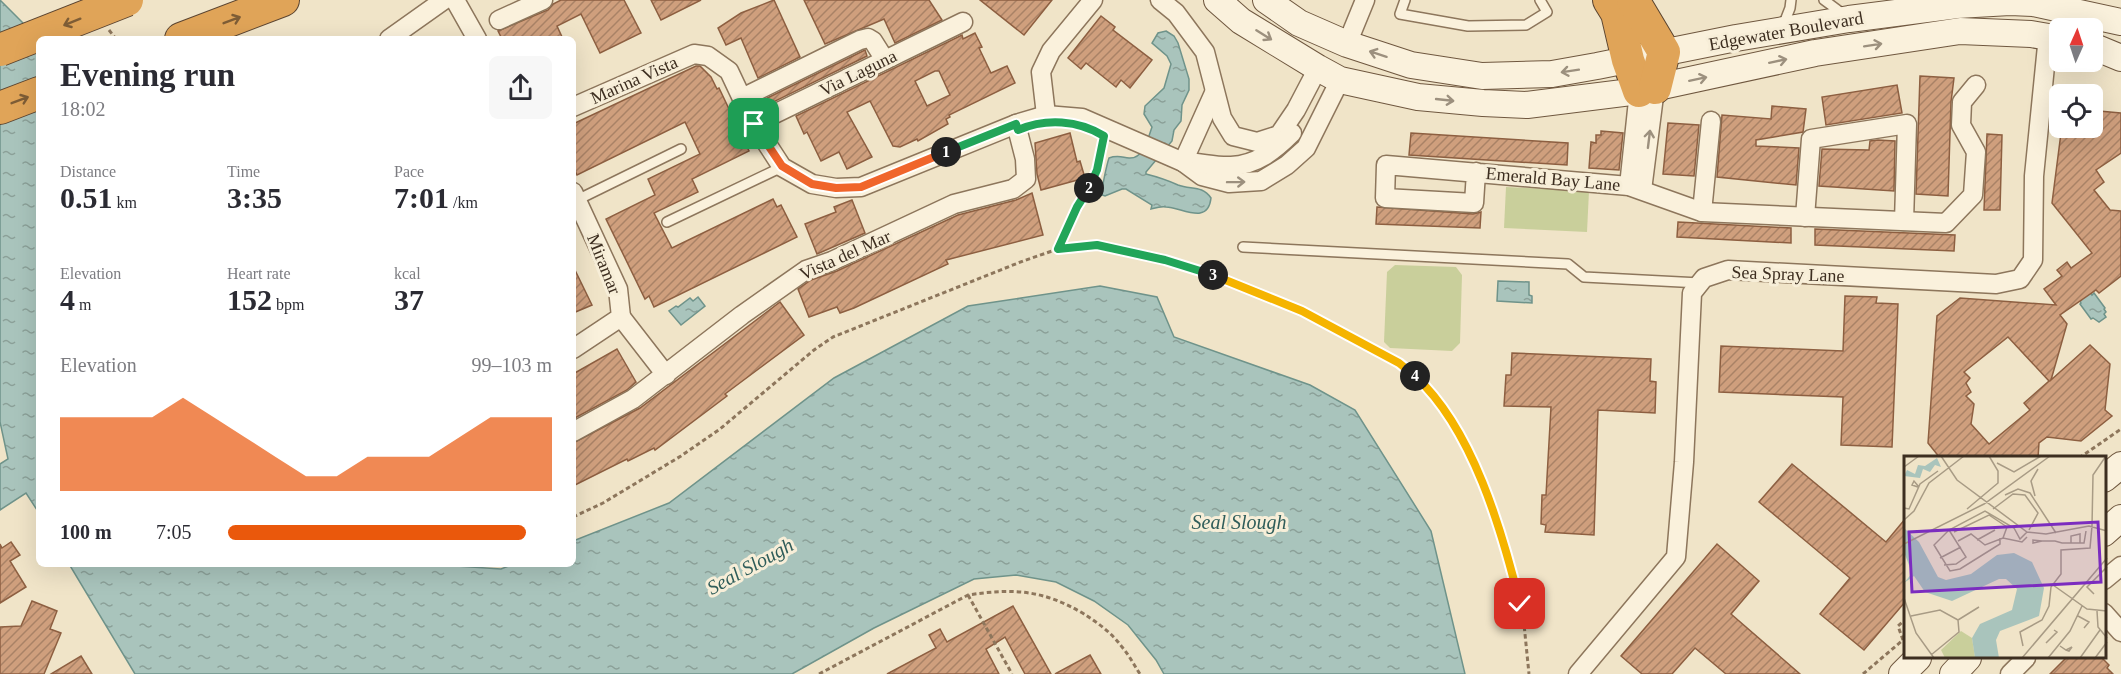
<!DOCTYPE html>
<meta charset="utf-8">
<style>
:root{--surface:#fff;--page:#f7f7f7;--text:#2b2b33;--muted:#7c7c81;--accent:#ea580c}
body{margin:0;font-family:"Times New Roman",serif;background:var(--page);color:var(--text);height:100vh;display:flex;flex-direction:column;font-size:22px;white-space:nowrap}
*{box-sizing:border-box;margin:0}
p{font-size:20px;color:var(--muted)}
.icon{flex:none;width:33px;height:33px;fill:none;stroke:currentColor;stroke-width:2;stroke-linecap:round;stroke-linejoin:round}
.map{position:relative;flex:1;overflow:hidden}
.sheet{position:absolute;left:36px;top:36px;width:540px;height:531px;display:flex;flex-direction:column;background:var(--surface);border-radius:9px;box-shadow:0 6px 24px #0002}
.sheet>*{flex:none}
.needle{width:39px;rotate:3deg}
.fabs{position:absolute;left:2049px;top:18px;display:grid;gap:12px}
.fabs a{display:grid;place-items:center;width:54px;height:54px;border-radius:9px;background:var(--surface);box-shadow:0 6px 24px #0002;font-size:30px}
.pin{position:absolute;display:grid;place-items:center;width:51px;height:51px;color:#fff;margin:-26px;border-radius:12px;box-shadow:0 3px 9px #0006}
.km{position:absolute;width:30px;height:30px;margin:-15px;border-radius:50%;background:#222;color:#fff;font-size:16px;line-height:30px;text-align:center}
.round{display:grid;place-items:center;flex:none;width:63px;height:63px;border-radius:9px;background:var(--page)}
.summary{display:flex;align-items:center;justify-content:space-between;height:102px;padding:0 24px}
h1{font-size:33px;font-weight:800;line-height:45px}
.figures{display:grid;grid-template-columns:repeat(3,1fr);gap:9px;height:102px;padding:6px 24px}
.figures div{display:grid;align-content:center}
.figures b{font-size:30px;font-weight:800}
.figures small{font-size:16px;font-weight:400}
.figures p{font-size:16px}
.chart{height:168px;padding:12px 24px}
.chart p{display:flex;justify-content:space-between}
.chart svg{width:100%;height:108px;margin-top:6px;fill:var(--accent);opacity:.7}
ul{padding:0 24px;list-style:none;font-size:20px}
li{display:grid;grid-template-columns:96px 72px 1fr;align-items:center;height:45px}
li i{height:15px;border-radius:8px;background:var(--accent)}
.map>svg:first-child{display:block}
.pitch{fill:#c9cf9b}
.water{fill:url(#water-ripples);stroke:#6f938a;stroke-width:1.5}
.building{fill:url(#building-hatch);stroke:#8d5f41;stroke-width:1.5;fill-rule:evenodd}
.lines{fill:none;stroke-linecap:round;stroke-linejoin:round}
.service-casing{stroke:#8d765c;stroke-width:12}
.minor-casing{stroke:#8d765c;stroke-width:21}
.secondary-casing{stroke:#6f573f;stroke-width:28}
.motorway-casing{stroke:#5b4430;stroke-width:34}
.path{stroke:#8d765c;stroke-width:3;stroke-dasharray:4.5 3;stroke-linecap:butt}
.service{stroke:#faf1dc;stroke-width:9}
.minor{stroke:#faf1dc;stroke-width:18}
.secondary{stroke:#faf1dc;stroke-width:26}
.motorway{stroke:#e0a458;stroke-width:32}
.motorway-bridge-casing{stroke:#5b4430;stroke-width:34;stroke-linecap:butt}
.motorway-bridge{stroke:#e0a458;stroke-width:32}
.oneway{stroke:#7e5d36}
.oneway2{stroke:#9c907e}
.split-1-casing{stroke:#fff;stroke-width:12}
.split-2-casing{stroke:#fff;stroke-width:12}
.split-3-casing{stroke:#fff;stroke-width:12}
.split-4-casing{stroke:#fff;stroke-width:12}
.split-5-casing{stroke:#fff;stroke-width:12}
.split-1{stroke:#f0652b;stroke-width:8}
.split-2{stroke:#22a559;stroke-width:8}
.split-3{stroke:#22a559;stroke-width:8}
.split-4{stroke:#f5b400;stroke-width:8}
.split-5{stroke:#f5b400;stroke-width:8}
.labels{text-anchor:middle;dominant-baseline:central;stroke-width:6;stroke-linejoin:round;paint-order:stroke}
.street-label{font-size:18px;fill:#3d2e20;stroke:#f7eed8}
.water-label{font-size:20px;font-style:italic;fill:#2f5d5a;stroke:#f7eed8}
.inset-road{fill:none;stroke:#a89b85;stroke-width:1.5}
.view{fill:#7b2cbf;fill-opacity:0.15;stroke:#7b2cbf;stroke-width:3}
.inset-edge{fill:none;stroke:#3d2e20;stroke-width:3}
</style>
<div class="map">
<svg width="2121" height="674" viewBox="0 0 2121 674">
<defs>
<pattern id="water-ripples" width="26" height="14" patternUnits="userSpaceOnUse" patternTransform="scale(1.5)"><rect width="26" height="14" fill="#a9c4bc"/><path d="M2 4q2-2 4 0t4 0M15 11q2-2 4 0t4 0" fill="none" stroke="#8ba098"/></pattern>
<pattern id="building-hatch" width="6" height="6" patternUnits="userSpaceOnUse" patternTransform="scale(1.5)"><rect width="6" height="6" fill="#cf9f7d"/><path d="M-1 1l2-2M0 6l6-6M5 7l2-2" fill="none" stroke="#a98266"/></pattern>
</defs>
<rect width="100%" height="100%" fill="#f0e4c8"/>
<g class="pitch">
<polygon points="1506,187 1589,191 1587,232 1504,228"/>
<polygon points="1395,265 1456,267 1462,275 1460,343 1452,351 1390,348 1384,342 1387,272"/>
</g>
<g class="water">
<polygon points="0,0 39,39 39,513 26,493 0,510 0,464 8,459 0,422"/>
<path d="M 1166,31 L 1174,36 L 1178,43 L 1189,79 L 1189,90 L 1182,105 L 1181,121 L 1174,130 L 1172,141 L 1146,172 L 1146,174 C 1158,177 1167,180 1178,185 C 1191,190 1202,185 1211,198 C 1208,226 1181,207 1166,207 C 1161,206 1155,208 1151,209 L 1152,205 L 1126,189 L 1122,189 L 1105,196 L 1102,195 C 1101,190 1107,164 1109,158 C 1117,155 1121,157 1129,158 C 1144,159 1148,138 1152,127 L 1144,114 L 1145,106 L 1164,88 L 1171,64 L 1167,56 L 1152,43 L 1158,33 Z"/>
<polygon points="1498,281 1529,282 1529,295 1532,296 1532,303 1497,301"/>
<polygon points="1100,286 1157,297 1174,337 1310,385 1355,410 1431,531 1465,674 1164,674 1156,660 1128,625 1094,601 1056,582 1016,575 974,579 874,628 792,674 135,674 69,564 426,564 501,569 514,564 573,564 573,541 669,503 834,378 968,306"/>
<polygon points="2089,291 2092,295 2094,293 2105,308 2104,309 2106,312 2104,314 2106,317 2099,322 2093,318 2091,319 2080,304 2081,303 2079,299"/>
<polygon points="698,297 705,306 681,325 669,311 676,306 678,307 690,298 693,301"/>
</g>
<g class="building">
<polygon points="561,0 624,0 641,33 600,53 581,14 557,26 563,39 502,39 498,31 548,10 553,4"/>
<polygon points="651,0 701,0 661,20"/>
<polygon points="774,0 800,57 758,78 741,38 726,45 718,28 741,13"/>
<polygon points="804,0 929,0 942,20 895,43 884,19 825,44"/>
<polygon points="980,0 1052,0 1024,35"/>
<polygon points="1101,16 1115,27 1113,30 1152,60 1130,88 1121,80 1116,87 1086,63 1081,69 1068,58"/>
<path d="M 975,33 L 982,47 L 979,48 L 991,73 L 1007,66 L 1015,83 L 949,115 L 950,117 L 946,119 L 948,124 L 918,141 L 917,139 L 900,147 L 893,146 L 870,101 L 847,112 L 872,157 L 847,169 L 839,152 L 821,161 L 807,132 L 804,134 L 796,116 L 962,35 L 963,39 ZM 935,71 L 939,71 L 950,95 L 927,106 L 915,81 Z"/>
<polygon points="865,50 867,56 759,109 757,103"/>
<polygon points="696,66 700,66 711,77 717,89 719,88 749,151 692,179 698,192 654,213 672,248 773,199 777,207 781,205 797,237 654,307 649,296 645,299 606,219 655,195 648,179 700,154 685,122 577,175 573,166 573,124"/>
<polygon points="1920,76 1954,78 1951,102 1948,196 1916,194"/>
<polygon points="1897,85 1902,113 1826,125 1822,97"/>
<polygon points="1772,106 1806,109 1803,132 1756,140 1756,146 1799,148 1796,185 1717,177 1722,115 1771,119"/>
<path d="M 2099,111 L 2121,113 L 2121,153 L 2096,170 L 2104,182 L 2094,190 L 2110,210 L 2121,211 L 2121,276 L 2099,293 L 2096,290 L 2060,315 L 2067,324 L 2051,380 L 2090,345 L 2110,364 L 2105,410 L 2112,416 L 2081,441 L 2047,437 L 2039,443 L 2038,458 L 1940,458 L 1928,443 L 1937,316 L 1960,298 L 2056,305 L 2044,289 L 2062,276 L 2057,270 L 2067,262 L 2071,268 L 2092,253 L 2052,203 L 2061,133 L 2070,128 L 2092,128 L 2092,115 ZM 2008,337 L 2049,381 L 2024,403 L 2030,410 L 1989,444 L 1971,424 L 1974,404 L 1966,396 L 1971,392 L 1966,383 L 1970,378 L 1964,372 Z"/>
<polygon points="1668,123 1699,125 1694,176 1663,174"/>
<polygon points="1601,131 1623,133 1619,170 1589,168 1591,142 1596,143 1596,135 1601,135"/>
<polygon points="1070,133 1077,162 1080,161 1085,178 1041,190 1037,174 1035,143"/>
<polygon points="1411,133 1568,143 1567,165 1409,155"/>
<polygon points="1987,134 2002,135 2000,210 1984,210"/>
<polygon points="1878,140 1895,141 1894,191 1819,186 1822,149 1869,150 1870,141"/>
<polygon points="1032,193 1043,235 946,260 948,264 854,308 840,313 837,307 809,317 798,289 811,280 837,271 958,215 1016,200"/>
<polygon points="852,200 865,233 817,254 805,224 836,212 834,207"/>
<polygon points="1377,207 1473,214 1481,212 1480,228 1376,224"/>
<polygon points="1678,222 1791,228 1791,243 1677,237"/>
<polygon points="1815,229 1955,235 1954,251 1815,245"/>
<polygon points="573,266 592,305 573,313"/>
<polygon points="1845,296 1877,297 1876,303 1898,304 1892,447 1841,445 1843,397 1719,392 1721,346 1843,351"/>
<polygon points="780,302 804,335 725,394 727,396 655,450 654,448 628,461 627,459 573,486 573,443 640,408"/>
<polygon points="617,349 636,382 627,390 573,419 573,374"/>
<polygon points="1512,353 1651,359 1650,381 1656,382 1655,413 1598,410 1594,535 1545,532 1546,525 1541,524 1542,495 1546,495 1551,407 1504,406 1506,375 1511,375"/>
<polygon points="1792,464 1886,542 1905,519 1905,602 1864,650 1820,614 1850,578 1759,502"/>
<polygon points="11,542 20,555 10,561 26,587 0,603 0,544 2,548"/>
<polygon points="1717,544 1759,581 1731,614 1800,674 1726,674 1695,648 1672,674 1642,674 1621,656"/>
<polygon points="32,601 57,611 50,629 61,633 44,674 0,674 0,627 21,626"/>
<polygon points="1013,606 1051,674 1025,674 1005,637 986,649 999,674 887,674 936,648 929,635 940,629 947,642"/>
<polygon points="1090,655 1101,674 1055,674"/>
<polygon points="81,656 92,674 51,674"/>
<polygon points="2067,657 2101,657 2109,665 2107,668 2113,674 2050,674"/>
</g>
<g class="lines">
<g class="service-casing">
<g id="service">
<polyline points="1405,0 1400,14 1468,26 1526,25 1547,12 1540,0"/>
<polyline points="1824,0 1843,14"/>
<polyline points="1783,26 1790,8 1791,0"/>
<polyline points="577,200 681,149"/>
<polyline points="667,222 782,167"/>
<polyline points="1243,247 1568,264 1584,277 1700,283"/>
</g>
</g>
<g class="minor-casing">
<g id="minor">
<polyline points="455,0 477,39"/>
<polyline points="1160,0 1176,13 1205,52 1222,118 1233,136 1257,142 1279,135 1296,110 1318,68"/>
<polyline points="499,20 543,0"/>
<polyline points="389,39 444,0"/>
<polyline points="1347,44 1365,0"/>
<polyline points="742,98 860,40 868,38 873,41 885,60"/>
<polyline points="573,107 694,54 708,56 729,71 754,124 782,167 812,184 836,188 861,187 1016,124 1046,115 1082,118 1183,162 1202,176 1229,183 1261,181 1287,165 1306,148 1340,80"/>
<polyline points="1046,115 1041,72 1051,51 1093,0"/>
<polyline points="754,124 963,22"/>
<path d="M 1183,162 C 1199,162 1216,167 1231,166 C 1257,165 1275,150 1292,133"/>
<polyline points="1183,162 1214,93"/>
<polyline points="1476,172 1474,203 1385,198 1386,165 1629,186 1702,212 1946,223 1973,195 1976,152 1961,125 1962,102 1976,85"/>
<polyline points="1629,186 1639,91"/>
<polyline points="1642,190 1655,88"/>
<polyline points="573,192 618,289 621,317 573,349"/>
<polyline points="1702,212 1711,121"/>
<polyline points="1805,217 1811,139 1907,124 1904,221"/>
<polyline points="621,317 666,375"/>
<polyline points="573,432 633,399 742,315 806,270 832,261 954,204 1013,189 1026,179 1025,159 1016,124"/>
<polyline points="2104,580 2121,566"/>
<polyline points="2104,613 2121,632"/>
<polyline points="1578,674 1676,557 1684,462 1692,293 1704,278 1728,270 1996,284 2020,279 2033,260 2034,176 2048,36"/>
<polyline points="2010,674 2026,658"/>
</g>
</g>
<g class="secondary-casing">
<g id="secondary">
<polyline points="1217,0 1241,21 1318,68 1340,80 1418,97 1483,103 1527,105 1639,91 1815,53 1960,31 2031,34 2060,39"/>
<polyline points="1266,0 1299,23 1347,44 1411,65 1482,76 1552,74 1597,66 1736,38 1849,19 1957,5 2010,2 2033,3 2121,22"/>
<polyline points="2092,46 2121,58"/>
<polyline points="2104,479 2121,465"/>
<polyline points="2104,533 2121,518"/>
<polyline points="1902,674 1918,658"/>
<polyline points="1953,674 1968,658"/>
</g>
</g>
<g class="motorway-casing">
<g id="motorway">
<polyline points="1609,0 1617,13 1628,60 1639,91"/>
<polyline points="1633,0 1664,52 1655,88"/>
<polyline points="181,39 283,0"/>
<polyline points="0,108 39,93"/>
</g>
</g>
<g class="path">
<polyline points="109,30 116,39"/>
<polyline points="1058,249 1097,170 1103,143"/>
<polyline points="2079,458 2121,429"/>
<polyline points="573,517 603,503 681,456 720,429 814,350 833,337 1023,261 1058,249 1086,245 1097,245 1165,260 1215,276 1302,311 1352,336 1399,363 1426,385 1451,421 1470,456 1501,530 1524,624 1529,674"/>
<polyline points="968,595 1012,674"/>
<path d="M 819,674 L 968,595 C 1014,588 1044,590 1084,614 C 1098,623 1112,633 1122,647 C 1129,655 1134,665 1140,674"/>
<polyline points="1863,674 1903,640 1898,626 1905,620"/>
</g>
<use href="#service" class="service"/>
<use href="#minor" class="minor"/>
<use href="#secondary" class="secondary"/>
<use href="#motorway" class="motorway"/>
<g class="motorway-bridge-casing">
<polyline id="motorway-bridge" points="0,50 127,0"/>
</g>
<use href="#motorway-bridge" class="motorway-bridge"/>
</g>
<defs><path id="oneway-shaft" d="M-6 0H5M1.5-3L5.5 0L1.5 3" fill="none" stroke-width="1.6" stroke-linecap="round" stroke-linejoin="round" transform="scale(1.5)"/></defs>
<g class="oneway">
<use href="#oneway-shaft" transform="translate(232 20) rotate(-21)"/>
<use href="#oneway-shaft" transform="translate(72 22) rotate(158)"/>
<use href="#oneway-shaft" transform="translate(20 100) rotate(-21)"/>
</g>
<g class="oneway2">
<use href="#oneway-shaft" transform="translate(1264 35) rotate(32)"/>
<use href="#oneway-shaft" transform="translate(1873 45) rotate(-9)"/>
<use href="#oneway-shaft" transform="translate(1378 54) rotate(-162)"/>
<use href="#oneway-shaft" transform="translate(1778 61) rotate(-12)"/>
<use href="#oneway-shaft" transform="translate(1570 71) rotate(171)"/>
<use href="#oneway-shaft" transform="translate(1698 79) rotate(-12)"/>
<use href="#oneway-shaft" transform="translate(1445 100) rotate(6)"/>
<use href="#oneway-shaft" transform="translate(1649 139) rotate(-83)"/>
<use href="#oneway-shaft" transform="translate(1236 182) rotate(-1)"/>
</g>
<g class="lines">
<g class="split-1-casing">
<polyline id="split-1" points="754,124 782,166 812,184 836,188 861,187 946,152"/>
</g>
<g class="split-2-casing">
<path id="split-2" d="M 946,152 L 1016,124 L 1018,130 C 1046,118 1078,120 1104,136 L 1097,170 L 1089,188"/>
</g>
<g class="split-3-casing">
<polyline id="split-3" points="1089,188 1077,207 1058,249 1097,245 1165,260 1213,275"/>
</g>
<g class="split-4-casing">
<polyline id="split-4" points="1213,275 1302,311 1399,363 1415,376"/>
</g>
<g class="split-5-casing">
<path id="split-5" d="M 1415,376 C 1473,429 1502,531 1520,604"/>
</g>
<use href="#split-1" class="split-1"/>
<use href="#split-2" class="split-2"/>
<use href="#split-3" class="split-3"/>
<use href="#split-4" class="split-4"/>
<use href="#split-5" class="split-5"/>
</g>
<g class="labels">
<g class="street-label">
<text transform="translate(1786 31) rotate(-10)">Edgewater Boulevard</text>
<text transform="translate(858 73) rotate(-26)">Via Laguna</text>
<text transform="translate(634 80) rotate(-24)">Marina Vista</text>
<text transform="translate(1553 179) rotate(5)">Emerald Bay Lane</text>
<text transform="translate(845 255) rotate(-24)">Vista del Mar</text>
<text transform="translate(604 264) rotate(68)">Miramar</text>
<text transform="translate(1788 274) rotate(2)">Sea Spray Lane</text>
</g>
<g class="water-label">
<text x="1239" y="522">Seal Slough</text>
<text transform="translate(750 566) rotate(-29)">Seal Slough</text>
</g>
</g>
<g transform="translate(1904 456)">
<rect width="202" height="202" fill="#f0e4c8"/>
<path d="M 57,175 L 68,182 L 71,201 L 41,202 L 37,194 Z" fill="#c9cf9b"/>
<path d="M 33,2 L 37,11 L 31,9 L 26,16 L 19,13 L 16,22 L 0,20 L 3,14 L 11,18 L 14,9 L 21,10 ZM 0,72 L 15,86 L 34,121 L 42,124 L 67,118 L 93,99 L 110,97 L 128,106 L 140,132 L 135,160 L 96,175 L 92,184 L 95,202 L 71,202 L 68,182 L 76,168 L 108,154 L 113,133 L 102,123 L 95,123 L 48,145 L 21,136 L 10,120 L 0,127 L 8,117 L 0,96 Z" fill="#a9c4bc"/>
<path class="inset-road" d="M 37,0 L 53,24 L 123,76 L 142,78 L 185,70 L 203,75M 93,7 L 110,16 L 137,0M 0,11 L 15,0M 14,31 L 8,29 L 10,25 L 15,31M 101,39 L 114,33 L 126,37 L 152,77M 131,40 L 127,25 L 134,13M 0,52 L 5,53 L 16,28 L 34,15M 63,53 L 94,27 L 94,15 L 85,0M 89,53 L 109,38 L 121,39 L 134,57 L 125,74M 0,64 L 10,55 L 25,27 L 60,0M 188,70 L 189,19 L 202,0M 50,76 L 85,59 L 103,71 L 99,82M 96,82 L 96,88 L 56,113 L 46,115 L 30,89 L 45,74 L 81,55 L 110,72 L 116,83 L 123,76M 73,84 L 91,74M 54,85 L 67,78 L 81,89 L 99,82 L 118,86 L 123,81M 138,85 L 129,87 L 129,84 L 138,85 L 151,85 L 158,87 L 180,87 L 182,75M 167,87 L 167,80 L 176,78 L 176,87M 0,88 L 80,48 L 146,0M 36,102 L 57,91M 40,109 L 52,108 L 62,101 L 45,74M 149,129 L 183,153 L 203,155M 190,138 L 183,131 L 203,111M 0,142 L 12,177 L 30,202M 193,155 L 194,171 L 203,182M 7,160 L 36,154 L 54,164M 174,160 L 185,166 L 180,172M 54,164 L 75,151M 142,187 L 153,176 L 150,174M 119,190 L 116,176 L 138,164 L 145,150 L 147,131 L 157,118 L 157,94 L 186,92 L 188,70M 156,190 L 162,194 L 165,195 L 168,191 L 162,194M 27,199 L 55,176 L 54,164M 118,202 L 203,102M 144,202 L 166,175 L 178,150M 176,202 L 196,174M 191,202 L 203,186"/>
<path class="view" d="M 194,66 L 197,126 L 8,136 L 5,76 Z"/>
<rect width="202" height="202" class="inset-edge"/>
</g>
</svg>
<div class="fabs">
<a><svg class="needle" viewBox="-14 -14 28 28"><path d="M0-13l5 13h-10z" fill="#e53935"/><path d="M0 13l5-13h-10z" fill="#7c7c81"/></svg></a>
<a><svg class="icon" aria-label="locate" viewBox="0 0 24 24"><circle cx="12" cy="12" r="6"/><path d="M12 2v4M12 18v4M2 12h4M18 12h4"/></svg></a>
</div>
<div class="pin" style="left:754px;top:124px;background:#1e9e55"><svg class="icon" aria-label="arrive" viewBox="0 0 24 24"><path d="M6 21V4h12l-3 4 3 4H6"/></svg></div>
<div class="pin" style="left:1520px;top:604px;background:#d93025"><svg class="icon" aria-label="check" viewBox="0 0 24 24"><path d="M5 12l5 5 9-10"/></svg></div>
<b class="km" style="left:946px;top:152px">1</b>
<b class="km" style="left:1089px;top:188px">2</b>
<b class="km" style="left:1213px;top:275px">3</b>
<b class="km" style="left:1415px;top:376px">4</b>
<section class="sheet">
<div class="summary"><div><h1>Evening run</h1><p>18:02</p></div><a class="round"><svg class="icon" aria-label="share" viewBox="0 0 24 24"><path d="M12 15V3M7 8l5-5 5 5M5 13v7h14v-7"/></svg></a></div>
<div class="figures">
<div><p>Distance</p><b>0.51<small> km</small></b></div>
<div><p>Time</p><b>3:35</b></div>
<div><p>Pace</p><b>7:01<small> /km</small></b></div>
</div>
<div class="figures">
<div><p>Elevation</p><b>4<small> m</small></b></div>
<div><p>Heart rate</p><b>152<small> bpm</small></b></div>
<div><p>kcal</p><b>37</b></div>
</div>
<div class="chart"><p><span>Elevation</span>99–103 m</p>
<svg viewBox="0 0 160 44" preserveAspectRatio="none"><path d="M0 44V14L10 14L20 14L30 14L40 6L50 14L60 22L70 30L80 38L90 38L100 30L110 30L120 30L130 22L140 14L150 14L160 14V44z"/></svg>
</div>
<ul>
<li><b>100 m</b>7:05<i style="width:92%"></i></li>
</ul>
</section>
</div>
